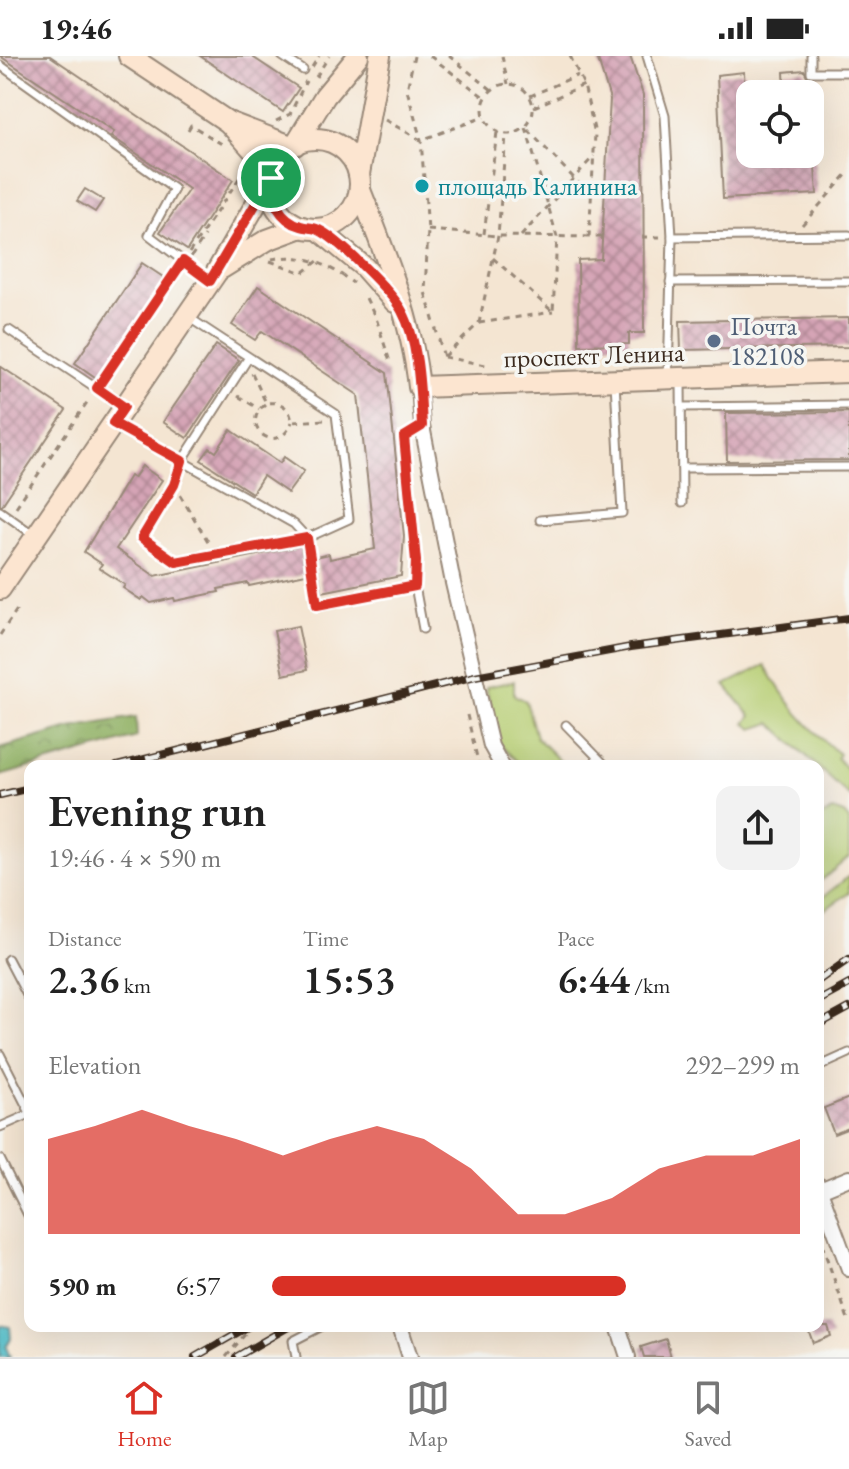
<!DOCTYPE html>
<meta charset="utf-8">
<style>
:root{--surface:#fff;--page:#f2f2f2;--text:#222;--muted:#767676;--line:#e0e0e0;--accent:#d93025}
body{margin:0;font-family:"EB Garamond",serif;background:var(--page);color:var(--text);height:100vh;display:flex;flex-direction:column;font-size:30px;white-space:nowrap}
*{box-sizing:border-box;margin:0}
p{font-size:26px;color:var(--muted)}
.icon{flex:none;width:44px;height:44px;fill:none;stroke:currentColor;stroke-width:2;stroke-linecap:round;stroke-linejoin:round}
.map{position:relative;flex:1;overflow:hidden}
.side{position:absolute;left:24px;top:704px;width:800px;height:572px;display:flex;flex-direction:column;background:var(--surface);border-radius:16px;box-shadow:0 8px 32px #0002}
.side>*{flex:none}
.tools{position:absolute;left:736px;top:24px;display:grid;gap:16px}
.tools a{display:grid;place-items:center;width:88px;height:88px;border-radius:16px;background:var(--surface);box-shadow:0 8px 32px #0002;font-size:40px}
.pin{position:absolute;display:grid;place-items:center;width:68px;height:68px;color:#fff;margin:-34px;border:4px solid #fff;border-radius:50%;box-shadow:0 2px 8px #0007}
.round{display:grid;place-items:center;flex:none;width:84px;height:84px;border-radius:16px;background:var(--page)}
.summary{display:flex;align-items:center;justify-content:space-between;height:136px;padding:0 24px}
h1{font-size:44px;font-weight:600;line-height:60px}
.stats{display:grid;grid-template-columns:repeat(3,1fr);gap:12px;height:136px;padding:8px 24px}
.stats div{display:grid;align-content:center}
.stats b{font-size:40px;font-weight:600}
.stats small{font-size:22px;font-weight:400}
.stats p{font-size:22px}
.chart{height:224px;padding:16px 24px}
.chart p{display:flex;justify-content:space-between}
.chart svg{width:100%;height:144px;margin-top:8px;fill:var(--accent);opacity:.7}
ul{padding:0 24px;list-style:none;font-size:26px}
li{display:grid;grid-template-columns:128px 96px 1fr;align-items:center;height:60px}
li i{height:20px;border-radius:10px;background:var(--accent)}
.status{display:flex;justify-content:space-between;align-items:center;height:56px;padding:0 40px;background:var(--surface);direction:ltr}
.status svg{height:22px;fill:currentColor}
.menu{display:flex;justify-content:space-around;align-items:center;height:112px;border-top:2px solid var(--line);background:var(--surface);font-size:22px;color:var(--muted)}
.menu a{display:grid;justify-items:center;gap:4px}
.menu .on{color:var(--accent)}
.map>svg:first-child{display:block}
.green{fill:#b7ce73;stroke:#797c48;stroke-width:2}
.forest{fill:url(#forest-crowns);stroke:#666e42;stroke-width:2}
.water{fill:#49b7c3;stroke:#427070;stroke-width:2}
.building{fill:url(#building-cross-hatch)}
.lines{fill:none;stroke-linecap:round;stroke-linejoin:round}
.service-casing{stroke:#988878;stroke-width:11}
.minor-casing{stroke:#988878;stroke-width:18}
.secondary-casing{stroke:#988878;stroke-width:24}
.path{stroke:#988878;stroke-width:3;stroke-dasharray:6 6;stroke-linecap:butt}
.service{stroke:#fff;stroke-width:7}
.minor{stroke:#fff;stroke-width:14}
.secondary{stroke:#fce5d0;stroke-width:20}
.rail-casing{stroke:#3b2a1e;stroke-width:8}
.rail{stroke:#f6f6f2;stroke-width:5;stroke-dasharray:15;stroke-linecap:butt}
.route-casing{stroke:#fff;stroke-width:16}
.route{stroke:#d93025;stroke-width:10}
.culture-dot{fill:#0f9aa8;stroke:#f6f6f2;stroke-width:3}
.service-dot{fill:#5c6f8a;stroke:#f6f6f2;stroke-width:3}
.labels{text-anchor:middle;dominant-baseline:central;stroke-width:7;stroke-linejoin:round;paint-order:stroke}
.culture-label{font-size:26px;fill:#0d838f;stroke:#f6f6f2;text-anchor:start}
.service-label{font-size:26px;fill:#4e5e75;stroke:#f6f6f2;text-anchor:start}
.street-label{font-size:26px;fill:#3b2a1e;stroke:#f6f6f2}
</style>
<div class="status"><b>19:46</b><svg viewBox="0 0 49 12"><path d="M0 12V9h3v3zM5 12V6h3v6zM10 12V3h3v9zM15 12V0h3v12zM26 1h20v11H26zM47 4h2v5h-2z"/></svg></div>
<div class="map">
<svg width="849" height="1301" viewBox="0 0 849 1301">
<defs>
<pattern id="forest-crowns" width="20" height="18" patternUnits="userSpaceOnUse" patternTransform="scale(2)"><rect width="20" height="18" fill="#91b165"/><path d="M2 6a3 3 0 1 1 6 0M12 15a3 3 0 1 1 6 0" fill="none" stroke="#789053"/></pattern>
<pattern id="building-cross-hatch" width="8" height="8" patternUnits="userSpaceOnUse" patternTransform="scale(2)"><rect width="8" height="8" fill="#d5a4b6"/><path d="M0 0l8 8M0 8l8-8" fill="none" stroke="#ae8693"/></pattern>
</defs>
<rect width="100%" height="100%" fill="#f6f6f2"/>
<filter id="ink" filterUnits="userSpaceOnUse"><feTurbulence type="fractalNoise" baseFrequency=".0125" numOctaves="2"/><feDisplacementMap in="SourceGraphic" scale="16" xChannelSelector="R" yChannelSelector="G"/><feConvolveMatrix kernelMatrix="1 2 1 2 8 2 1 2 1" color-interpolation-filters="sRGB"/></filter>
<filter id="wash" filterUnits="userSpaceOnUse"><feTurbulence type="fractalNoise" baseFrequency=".006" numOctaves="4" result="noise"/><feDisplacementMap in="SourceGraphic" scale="32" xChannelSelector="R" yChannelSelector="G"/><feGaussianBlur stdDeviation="1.8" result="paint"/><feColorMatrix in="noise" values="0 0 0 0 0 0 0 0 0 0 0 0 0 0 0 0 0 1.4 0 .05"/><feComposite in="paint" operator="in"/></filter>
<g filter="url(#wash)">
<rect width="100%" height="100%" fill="#f4e5d2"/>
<g class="green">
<path d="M 765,609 C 787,648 805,668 839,698 L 837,702 L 849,716 L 849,740 L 771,667 L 753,673 L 745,667 L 751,660 L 725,629 Z"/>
<polygon points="514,625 514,639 526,645 536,681 565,710 522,710 498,687 486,631"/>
<polygon points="833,754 844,758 849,764 849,801 818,827 818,762"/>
<polygon points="849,820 849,837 818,858 818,845"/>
</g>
<polygon class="forest" points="136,661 137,681 0,720 0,692 70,672"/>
<polygon class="water" points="0,1269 10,1271 11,1282 6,1291 10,1301 0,1301"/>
<g id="blocks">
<g class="building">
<polygon points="0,0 50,0 233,124 187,194 160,176 189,133 111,80 114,76"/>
<polygon points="200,0 251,0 299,32 283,56"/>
<polygon points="597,0 630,0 643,39 644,277 629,277 629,288 579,289 578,204 601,203 610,43"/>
<polygon points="804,14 808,22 809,38 785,38 784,16"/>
<polygon points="744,16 748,103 814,98 817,138 723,143 717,19"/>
<polygon points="85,133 103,144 95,156 77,145"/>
<polygon points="142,207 166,223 98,323 75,307"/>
<polygon points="258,230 387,317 404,480 401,520 322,536 316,501 329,498 330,503 375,493 358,339 262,275 255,284 232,269"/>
<polygon points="849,262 849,291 681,294 680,265"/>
<polygon points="216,289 239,304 187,382 163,366"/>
<polygon points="0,310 66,354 2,449 0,449"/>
<polygon points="849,356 849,404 727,405 726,357"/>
<polygon points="231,374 280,407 284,401 304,415 288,437 263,420 252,437 201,404 210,392 216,396"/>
<polygon points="142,410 162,424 116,493 155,520 301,490 306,518 249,530 248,527 218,533 219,536 175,545 174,542 151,547 143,541 141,544 123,532 125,529 99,512 102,508 84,496 130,420 134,422"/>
<polygon points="298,570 307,614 283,619 274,575"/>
<polygon points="849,1042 849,1072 834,1078 824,1052"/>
<polygon points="807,1270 828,1270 831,1280 813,1287"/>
<polygon points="666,1283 671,1301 644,1301 641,1291"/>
</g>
</g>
</g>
<g filter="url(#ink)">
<use href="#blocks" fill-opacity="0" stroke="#988878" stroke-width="2"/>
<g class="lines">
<g class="service-casing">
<g id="service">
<polyline points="282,0 303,14"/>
<polyline points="647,0 665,60 672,181 668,319"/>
<polyline points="811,0 811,16 849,16"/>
<polyline points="0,9 174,133 149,179 208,224"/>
<polyline points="672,181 849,179"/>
<polyline points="670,226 849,225"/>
<polyline points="188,261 336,358 349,463 307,482 176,506 142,482 174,429 182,405 249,301"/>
<polyline points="9,274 123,350"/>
<polyline points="681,324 682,447"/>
<polyline points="682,351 849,349"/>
<polyline points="116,368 294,468 307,482 317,549 415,530 416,505 404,381 422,370"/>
<polyline points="682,412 849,411"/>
<polyline points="0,455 34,479"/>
<polyline points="540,464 622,457 615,326"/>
<polyline points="415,530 423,573"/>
<polyline points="566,669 606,710"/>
<polyline points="8,903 30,945"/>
<polyline points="0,998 30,1057"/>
<polyline points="818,1011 849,997"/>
<polyline points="0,1071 30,1058"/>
<polyline points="0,1103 30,1163"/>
<polyline points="296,1301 293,1285 322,1270"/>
</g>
</g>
<g class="minor-casing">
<g id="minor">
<polyline points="419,331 422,370 453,527 491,690 502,710"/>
<polyline points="818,1129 849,1213"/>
<polyline points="820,1134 849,1122"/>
<polyline points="400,1270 410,1301"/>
<polyline points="618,1270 628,1301"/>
</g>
</g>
<g class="secondary-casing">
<g id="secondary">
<polyline points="129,0 228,66 291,90"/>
<polyline points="230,68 272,115"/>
<circle cx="315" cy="128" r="45"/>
<polyline points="295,89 325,40 358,0"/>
<polyline points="359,118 380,0"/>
<path d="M 360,134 C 385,197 412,264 419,331 L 849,316"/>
<polyline points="318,173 364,211 395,246"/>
<polyline points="222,212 267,184 302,171"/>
<polyline points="0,533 216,217 271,122"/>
</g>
</g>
<g class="path">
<polyline points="414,0 407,34 421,84 428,174 425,236 444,301"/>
<polyline points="430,0 485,42"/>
<polyline points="449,0 492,34"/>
<polyline points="502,0 508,28"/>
<polyline points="570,0 584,29 595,78 589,181"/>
<polyline points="312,11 319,0"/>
<polyline points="316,21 329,0"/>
<circle cx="508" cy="53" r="25"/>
<polyline points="530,40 578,19"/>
<polyline points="534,51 584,29"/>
<polyline points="385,64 421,84 484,61"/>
<polyline points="276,65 290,58 306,25"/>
<polyline points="526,72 557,181 553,256"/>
<polyline points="188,74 191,69 225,90"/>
<polyline points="528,74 591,140"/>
<polyline points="802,169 849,116"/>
<polyline points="428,174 498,180 602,181"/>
<polyline points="484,178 497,76"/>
<polyline points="521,180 594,100"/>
<polyline points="642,181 662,181"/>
<polyline points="189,197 242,118 242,112"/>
<polyline points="191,201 205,180"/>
<polyline points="493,202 553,256"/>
<path d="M 272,203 C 304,197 328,208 353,227"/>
<polyline points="270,205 303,217 318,205"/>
<polyline points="366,242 377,265 391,309"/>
<polyline points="479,267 553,256"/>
<polyline points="444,301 491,310"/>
<polyline points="444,301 479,267 498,180 506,79"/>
<path d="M 252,317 L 266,347 C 281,345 290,351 292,366 L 324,364"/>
<polyline points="103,322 178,213"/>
<polyline points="238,340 259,353"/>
<path d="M 265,348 C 237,371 278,402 292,366"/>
<polyline points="180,439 209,487"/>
<polyline points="16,451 90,342"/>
<polyline points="0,579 18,552"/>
<polyline points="467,659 479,710"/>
<polyline points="818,1177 849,1266"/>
<polyline points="226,1301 252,1270"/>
</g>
<use href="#service" class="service"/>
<use href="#minor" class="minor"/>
<use href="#secondary" class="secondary"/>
<g class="rail-casing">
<g id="rail">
<polyline points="117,710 475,620 631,591 849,562"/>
<polyline points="0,739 30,732"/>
<polyline points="818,925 849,903"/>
<polyline points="818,945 849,928"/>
<polyline points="818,969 849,952"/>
<polyline points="195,1301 249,1270"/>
<polyline points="236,1301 290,1270"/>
</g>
</g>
<use href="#rail" class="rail"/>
</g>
</g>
<g class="lines" filter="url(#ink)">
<g class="route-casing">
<path id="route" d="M 271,122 C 270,143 280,164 301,170 C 307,172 314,171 319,174 C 338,183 392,236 402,255 C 419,286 420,335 422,370 L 404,381 L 416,505 L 415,530 L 317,549 L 307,482 L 176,506 L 142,482 L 174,429 L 182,405 L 113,367 L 124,351 L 97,332 L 183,205 L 210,225 Z"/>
</g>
<use href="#route" class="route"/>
</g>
<circle class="culture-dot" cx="422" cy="130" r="8"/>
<circle class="service-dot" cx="714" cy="285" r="8"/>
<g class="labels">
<g class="culture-label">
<text x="438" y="130">площадь Калинина</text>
</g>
<g class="service-label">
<text x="730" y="270">Почта<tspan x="730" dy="30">182108</tspan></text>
</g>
<g class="street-label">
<text transform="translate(594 299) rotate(-2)">проспект Ленина</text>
</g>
</g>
</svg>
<div class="tools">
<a><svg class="icon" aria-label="locate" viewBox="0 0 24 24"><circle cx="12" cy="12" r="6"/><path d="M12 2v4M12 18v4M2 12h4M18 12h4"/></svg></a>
</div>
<div class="pin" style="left:271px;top:122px;background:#1e9e55"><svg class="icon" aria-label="arrive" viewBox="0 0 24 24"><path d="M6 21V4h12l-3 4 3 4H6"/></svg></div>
<section class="side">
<div class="summary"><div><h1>Evening run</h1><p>19:46 · 4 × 590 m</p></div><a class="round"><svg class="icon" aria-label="share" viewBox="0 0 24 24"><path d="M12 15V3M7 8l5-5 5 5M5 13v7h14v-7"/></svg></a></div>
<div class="stats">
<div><p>Distance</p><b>2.36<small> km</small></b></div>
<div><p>Time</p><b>15:53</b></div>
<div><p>Pace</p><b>6:44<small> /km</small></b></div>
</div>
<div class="chart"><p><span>Elevation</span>292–299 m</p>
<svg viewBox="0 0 160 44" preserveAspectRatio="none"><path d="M0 44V15L10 11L20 6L30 11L40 15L50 20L60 15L70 11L80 15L90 24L100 38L110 38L120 33L130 24L140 20L150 20L160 15V44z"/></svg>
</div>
<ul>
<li><b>590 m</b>6:57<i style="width:67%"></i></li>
</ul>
</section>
</div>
<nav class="menu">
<a class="on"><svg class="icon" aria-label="home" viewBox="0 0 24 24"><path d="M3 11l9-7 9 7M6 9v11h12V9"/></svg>Home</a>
<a><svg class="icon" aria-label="map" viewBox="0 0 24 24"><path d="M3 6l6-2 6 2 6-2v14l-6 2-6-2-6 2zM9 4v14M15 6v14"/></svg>Map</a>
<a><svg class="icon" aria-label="saved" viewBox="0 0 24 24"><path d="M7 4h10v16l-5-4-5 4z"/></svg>Saved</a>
</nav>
